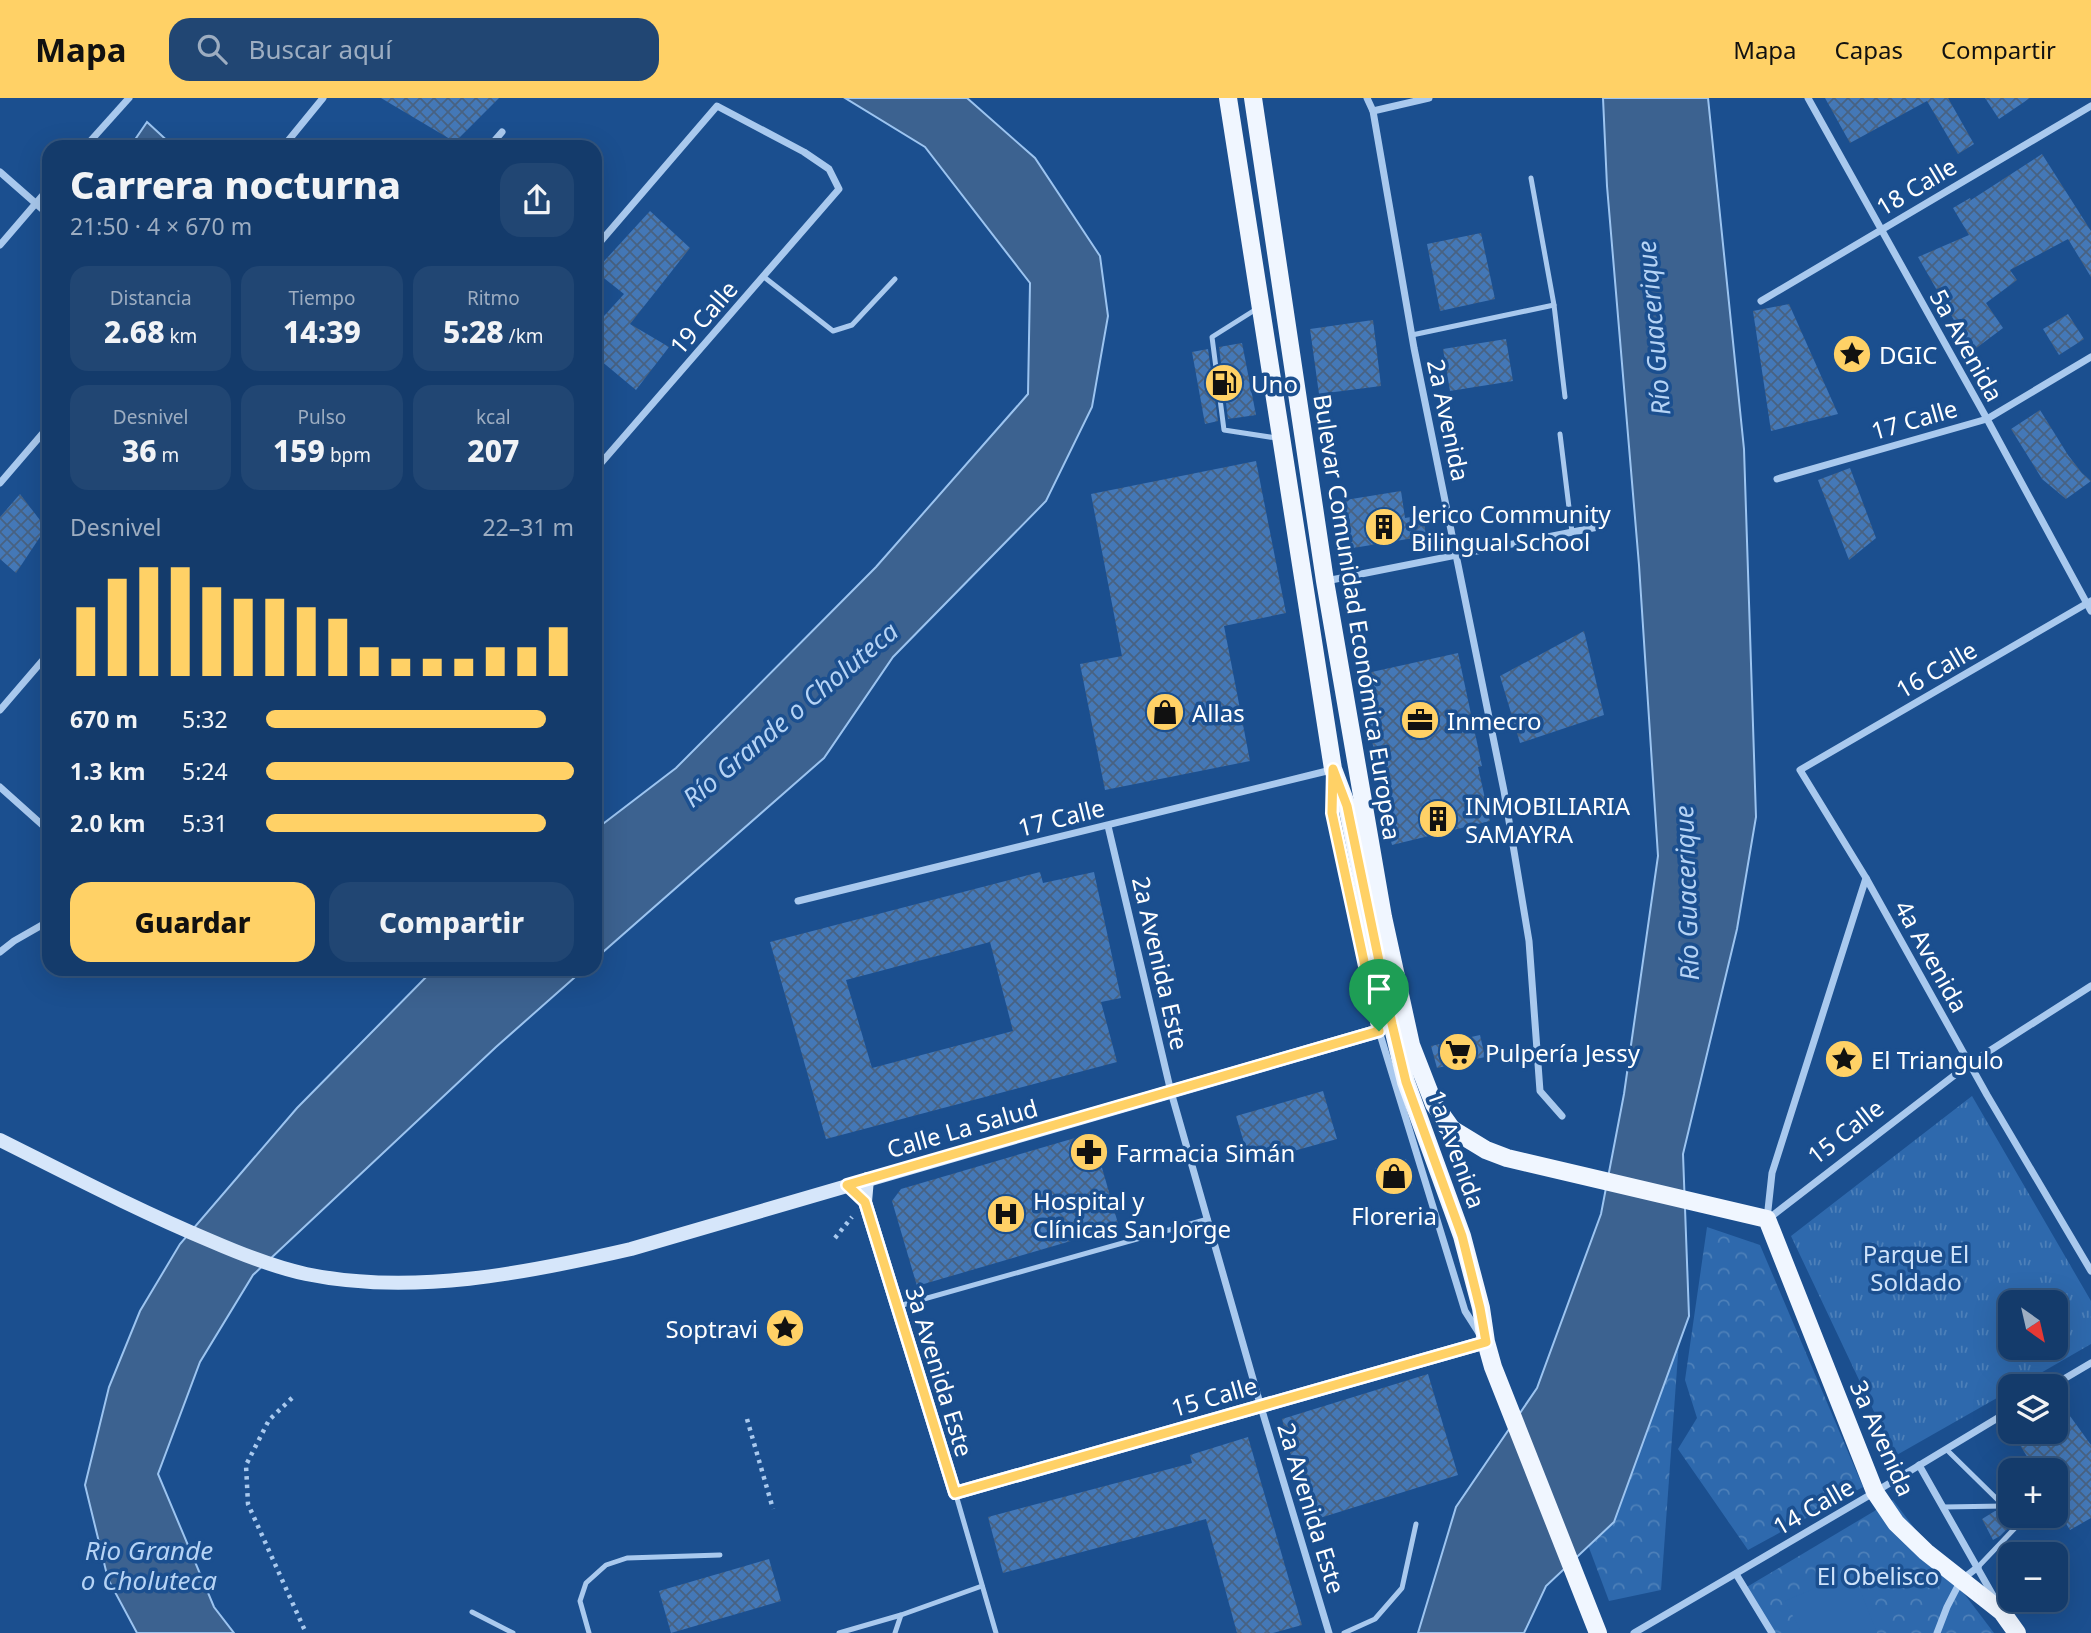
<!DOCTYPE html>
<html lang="es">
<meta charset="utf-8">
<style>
:root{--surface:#143b6b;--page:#214673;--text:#f1f3f6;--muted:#9dadc1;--line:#33557e;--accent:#ffd166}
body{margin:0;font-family:"Noto Sans",sans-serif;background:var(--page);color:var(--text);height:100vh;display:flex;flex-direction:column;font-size:26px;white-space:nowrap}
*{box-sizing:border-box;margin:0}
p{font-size:23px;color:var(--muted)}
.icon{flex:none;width:38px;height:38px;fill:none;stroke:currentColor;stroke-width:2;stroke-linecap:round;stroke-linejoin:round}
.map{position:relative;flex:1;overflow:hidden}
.side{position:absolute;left:42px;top:42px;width:560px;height:836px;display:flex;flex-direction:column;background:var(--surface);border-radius:21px;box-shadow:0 7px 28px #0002,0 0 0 2px var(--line)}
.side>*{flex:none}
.needle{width:46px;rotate:146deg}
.fabs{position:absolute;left:1998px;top:1192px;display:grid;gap:14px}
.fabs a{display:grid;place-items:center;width:70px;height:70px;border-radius:14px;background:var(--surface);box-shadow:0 7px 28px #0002,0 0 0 2px var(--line);font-size:35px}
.pin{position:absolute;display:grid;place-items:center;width:60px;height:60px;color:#fff;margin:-72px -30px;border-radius:50% 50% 50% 0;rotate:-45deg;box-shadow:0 0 7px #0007}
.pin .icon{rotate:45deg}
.round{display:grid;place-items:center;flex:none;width:74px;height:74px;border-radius:21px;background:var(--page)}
.summary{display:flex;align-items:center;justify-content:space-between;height:119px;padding:0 28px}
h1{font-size:38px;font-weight:800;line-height:52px}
.stats{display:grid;grid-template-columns:repeat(3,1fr);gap:10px;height:119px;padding:7px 28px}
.stats div{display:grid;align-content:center;border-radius:18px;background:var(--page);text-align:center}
.stats b{font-size:30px;font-weight:800}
.stats small{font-size:19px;font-weight:400}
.stats p{font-size:19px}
.chart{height:196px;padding:14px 28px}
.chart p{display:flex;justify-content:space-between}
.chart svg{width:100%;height:126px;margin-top:7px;stroke:var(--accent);stroke-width:6}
.action{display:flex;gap:14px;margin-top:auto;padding:14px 28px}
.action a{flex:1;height:80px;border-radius:21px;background:var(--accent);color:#111;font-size:28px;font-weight:800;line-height:80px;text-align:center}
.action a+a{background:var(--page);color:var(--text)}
ul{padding:0 28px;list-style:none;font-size:23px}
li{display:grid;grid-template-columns:112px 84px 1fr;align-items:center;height:52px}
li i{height:18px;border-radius:9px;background:var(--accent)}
header{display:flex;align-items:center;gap:42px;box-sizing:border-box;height:98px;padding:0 35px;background:var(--accent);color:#111}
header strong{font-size:33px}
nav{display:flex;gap:38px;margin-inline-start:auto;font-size:24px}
.search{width:490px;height:63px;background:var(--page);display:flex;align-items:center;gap:18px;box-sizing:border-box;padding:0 24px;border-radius:21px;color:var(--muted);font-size:26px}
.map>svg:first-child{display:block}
.forest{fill:url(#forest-crowns)}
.park{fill:url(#park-tufts);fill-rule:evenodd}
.pitch{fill:#2e69ad}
.water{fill:#3c6290;stroke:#9cc4f0;stroke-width:2}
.building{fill:url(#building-cross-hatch);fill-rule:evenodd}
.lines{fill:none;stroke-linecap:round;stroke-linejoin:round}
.path{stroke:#a9c9ee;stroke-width:4.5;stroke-dasharray:3.5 5;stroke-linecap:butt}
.lane{stroke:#a9c9ee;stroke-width:5}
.street{stroke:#a9c9ee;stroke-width:7}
.secondary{stroke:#d6e6fa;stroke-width:14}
.primary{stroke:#f0f6ff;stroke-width:18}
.route-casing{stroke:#fff;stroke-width:14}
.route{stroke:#ffd166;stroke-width:9}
.labels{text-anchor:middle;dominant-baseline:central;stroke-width:7;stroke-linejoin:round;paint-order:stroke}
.street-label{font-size:24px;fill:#fff;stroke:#1b4f8f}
.poi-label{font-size:24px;fill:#fff;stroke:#1b4f8f;text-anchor:start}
.park-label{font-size:24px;fill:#cfe3fa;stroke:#1b4f8f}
.water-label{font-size:26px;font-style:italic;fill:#b5d3f5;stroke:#1b4f8f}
</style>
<header>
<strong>Mapa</strong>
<div class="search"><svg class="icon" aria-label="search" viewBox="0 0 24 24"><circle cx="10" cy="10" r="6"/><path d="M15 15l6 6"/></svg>Buscar aquí</div>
<nav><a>Mapa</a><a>Capas</a><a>Compartir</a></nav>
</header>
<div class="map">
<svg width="2091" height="1535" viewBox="0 0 2091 1535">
<defs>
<pattern id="forest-crowns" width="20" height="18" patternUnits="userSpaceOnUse" patternTransform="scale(1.75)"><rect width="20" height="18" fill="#2e69ad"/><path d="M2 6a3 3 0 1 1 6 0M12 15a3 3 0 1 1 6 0" fill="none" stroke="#4d80b9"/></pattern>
<pattern id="park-tufts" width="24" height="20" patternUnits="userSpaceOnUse" patternTransform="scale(1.75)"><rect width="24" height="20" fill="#2e69ad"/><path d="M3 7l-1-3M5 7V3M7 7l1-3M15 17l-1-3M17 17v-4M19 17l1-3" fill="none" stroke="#4d80b9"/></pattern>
<pattern id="building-cross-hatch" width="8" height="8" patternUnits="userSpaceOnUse" patternTransform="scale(1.75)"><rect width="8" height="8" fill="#4478b7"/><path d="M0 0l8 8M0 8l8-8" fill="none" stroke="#486282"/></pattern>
</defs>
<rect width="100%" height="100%" fill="#1b4f8f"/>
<g class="forest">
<polygon points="1707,1129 1760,1147 1863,1389 1748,1452 1678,1351 1697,1320 1685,1282"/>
<polygon points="1686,1146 1661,1492 1609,1503 1573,1407 1655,1168"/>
<polygon points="1893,1402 1994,1535 1775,1535 1745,1490"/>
</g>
<path class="park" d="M 1972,998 L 2091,1203 L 2091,1246 L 2018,1288 L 2011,1288 L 2011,1292 L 1895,1358 L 1791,1138 ZM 2011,1204 L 2056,1204 L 2056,1250 L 2011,1250 Z"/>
<polygon class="pitch" points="1853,1474 1877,1535 1802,1535 1785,1503"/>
<g class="water">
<polygon points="845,0 967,0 1035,60 1100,158 1108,218 1092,309 1046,403 893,559 824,660 595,861 595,732 676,670 876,469 1028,296 1030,185 925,49"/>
<polygon points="1603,0 1708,0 1744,351 1756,719 1737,831 1683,1056 1689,1218 1614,1424 1546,1488 1524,1535 1418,1535 1456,1409 1537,1290 1601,1116 1624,996 1658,758 1639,467 1607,88"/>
<polygon points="147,24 173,48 130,49"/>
<polygon points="433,872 583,872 496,949 253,1177 200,1264 158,1376 214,1509 234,1535 137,1535 108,1481 85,1387 109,1289 140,1213 180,1146 297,1010"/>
</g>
<g class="building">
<polygon points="381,0 499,0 455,44"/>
<polygon points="1825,0 1948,0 1974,46 1958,56 1927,3 1850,45"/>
<polygon points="1985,0 2030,0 1999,21"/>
<polygon points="2042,56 2091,133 2091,179 2068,141 2010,172 2017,182 1986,205 2003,230 1971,254 1957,232 1959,231 1918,159 1969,137 1953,110 1970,100 1971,102"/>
<polygon points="650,113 690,150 630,226 669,249 636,292 600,262 595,255 595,228 624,196 595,173"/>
<polygon points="1481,135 1495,201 1440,213 1427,146"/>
<polygon points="1789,206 1838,316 1771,333 1753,213"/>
<polygon points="2068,216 2084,241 2059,257 2043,231"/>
<polygon points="1373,222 1381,288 1319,296 1310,231"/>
<polygon points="1506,241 1513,283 1450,293 1443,251"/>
<polygon points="1242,245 1256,317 1228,321 1219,249"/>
<polygon points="1208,251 1218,323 1205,326 1192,254"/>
<polygon points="2040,312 2068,357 2082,375 2091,383 2066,401 2042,381 2011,331"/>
<polygon points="1256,363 1286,515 1224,528 1250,663 1105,692 1080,566 1122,558 1091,396"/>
<polygon points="1850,370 1876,440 1849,462 1818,382"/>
<polygon points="1401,393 1405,420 1423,417 1426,438 1347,451 1339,403"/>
<polygon points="20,396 46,430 16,475 0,461 0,419"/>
<polygon points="1584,533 1604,617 1520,645 1500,578"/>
<polygon points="1458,555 1482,668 1478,669 1490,723 1392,747 1385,719 1388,718 1358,577"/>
<path d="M 1040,774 L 1043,785 L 1094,774 L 1121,900 L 1101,904 L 1117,964 L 826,1041 L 770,844 ZM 990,844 L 1013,933 L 872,970 L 846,882 Z"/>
<polygon points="1480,937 1485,959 1437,970 1431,948"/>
<polygon points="1323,993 1337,1041 1250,1065 1236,1018"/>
<polygon points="1092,1035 1119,1129 917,1188 892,1103 901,1091"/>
<polygon points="1406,1061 1413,1086 1383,1095 1375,1070"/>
<polygon points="1428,1276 1458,1377 1307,1424 1282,1321"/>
<polygon points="2070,1318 2091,1347 2091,1420 2070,1432 2056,1409 2056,1372 2035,1372 2020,1347 2043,1334 2056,1334 2056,1326"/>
<polygon points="1248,1339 1302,1527 1273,1535 1237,1535 1206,1421 1003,1475 988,1419 1192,1365 1190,1357"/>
<polygon points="2011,1404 2011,1418 2036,1418 2019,1427 2013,1425 2000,1438 1993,1442 1982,1421 1995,1413 2006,1413"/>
<polygon points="769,1461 781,1503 671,1535 659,1493"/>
</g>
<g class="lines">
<g class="path">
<polyline points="835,1140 852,1119"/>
<polyline points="292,1300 269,1322 246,1367 248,1406 306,1535"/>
<polyline points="747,1321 773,1411"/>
</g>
<g class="lane">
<polyline points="1531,80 1554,207 1565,299"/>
<polyline points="764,179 833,233 852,227 895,181"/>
<polyline points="1258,210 1212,239 1224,332 1276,340"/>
<polyline points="1412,237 1554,207"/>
<polyline points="1560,336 1572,434"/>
<polyline points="899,1208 1208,1121"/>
<polyline points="1946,1351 2004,1408"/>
<polyline points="956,1397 996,1535"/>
<polyline points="1944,1409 2004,1408"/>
<polyline points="1978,1469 2015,1430"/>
<polyline points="472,1514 513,1535"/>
<polyline points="589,1535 580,1503 586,1485 606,1467 627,1460 720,1457"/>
<polyline points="839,1535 901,1517 982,1488"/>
<polyline points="895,1535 901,1517"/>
<polyline points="1344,1535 1375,1521 1402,1490 1416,1426"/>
</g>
<g class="street">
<polyline points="1367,0 1373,13 1414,250 1504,693 1529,843 1540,993 1562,1018"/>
<polyline points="1808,0 1987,321 2091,513"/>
<polyline points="1373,13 1429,0"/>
<polyline points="85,49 129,0"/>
<polyline points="283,49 323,0"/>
<polyline points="489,49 502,34"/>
<polyline points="0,74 49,117"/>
<polyline points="0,147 49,90"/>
<polyline points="595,150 717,8 804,54 829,71 839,91 595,372"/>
<polyline points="1761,203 2091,8"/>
<polyline points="1777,381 1987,321 2091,259"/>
<polyline points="0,385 49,328"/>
<polyline points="1326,483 1598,429"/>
<polyline points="2091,503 1800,672 1866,780 1987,997 2091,1173"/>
<polyline points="0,612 49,555"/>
<polyline points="1332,685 1332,714 1379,933 1465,1213 1479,1235"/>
<polyline points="0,689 49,733"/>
<polyline points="1108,728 1171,994 1261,1309 1329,1535"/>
<polyline points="798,803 1331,672"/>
<polyline points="0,854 14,843 49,823"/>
<polyline points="1767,1121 1772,1075 1866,780"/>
<polyline points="1768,1121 1969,966 2091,888"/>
<polyline points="2052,1288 2091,1265"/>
<polyline points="1919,1367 1995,1501"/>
<polyline points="1736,1476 1772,1535"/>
<polyline points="1634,1535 1875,1394 2011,1312"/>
<polyline points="1937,1535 1947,1509 1961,1482 1978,1469"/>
</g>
<g class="secondary">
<path d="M 0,1042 C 70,1077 139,1113 211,1143 C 241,1156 273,1169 306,1176 C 412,1198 527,1175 631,1151 L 1379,933"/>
<polyline points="867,1081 865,1104 955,1395 1486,1244"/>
</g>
<g class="primary">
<polyline points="1228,0 1333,671 1347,708 1392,926 1406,984 1462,1138 1481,1210 1486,1244 1493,1269 1598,1535"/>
<polyline points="1253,0 1325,483 1383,819 1411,947 1434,1006 1454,1034"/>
<polyline points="1445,1027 1486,1052 1507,1060 1767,1121 1875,1394 1896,1425 1926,1454 2002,1514 2017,1535"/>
</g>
</g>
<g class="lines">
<g class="route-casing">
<polygon id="route" points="1333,671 1347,708 1392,926 1406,984 1462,1138 1480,1210 1486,1244 955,1395 865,1104 847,1087 1379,933 1332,715"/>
</g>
<use href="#route" class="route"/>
</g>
<defs>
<g id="sight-disc" transform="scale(2.0125)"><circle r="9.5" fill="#ffd166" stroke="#1b4f8f"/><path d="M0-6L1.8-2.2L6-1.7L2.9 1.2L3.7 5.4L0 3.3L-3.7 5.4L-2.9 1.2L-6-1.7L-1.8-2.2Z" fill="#111"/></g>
<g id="fuel-disc" transform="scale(2.0125)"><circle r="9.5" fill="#ffd166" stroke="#1b4f8f"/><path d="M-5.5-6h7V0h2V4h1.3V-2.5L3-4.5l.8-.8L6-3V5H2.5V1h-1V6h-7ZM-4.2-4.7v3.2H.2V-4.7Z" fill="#111"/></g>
<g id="building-disc" transform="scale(2.0125)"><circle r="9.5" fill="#ffd166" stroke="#1b4f8f"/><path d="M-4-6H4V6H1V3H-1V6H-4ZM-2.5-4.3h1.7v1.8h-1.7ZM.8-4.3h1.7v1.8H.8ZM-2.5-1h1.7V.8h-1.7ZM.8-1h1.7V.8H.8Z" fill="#111"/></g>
<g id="shop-disc" transform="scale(2.0125)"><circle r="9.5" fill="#ffd166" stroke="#1b4f8f"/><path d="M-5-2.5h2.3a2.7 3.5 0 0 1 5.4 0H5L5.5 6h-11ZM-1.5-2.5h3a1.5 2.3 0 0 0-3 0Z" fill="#111"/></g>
<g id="office-disc" transform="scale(2.0125)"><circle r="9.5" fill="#ffd166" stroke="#1b4f8f"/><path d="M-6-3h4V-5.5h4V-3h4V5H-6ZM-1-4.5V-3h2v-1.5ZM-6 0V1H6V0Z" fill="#111"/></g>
<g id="supermarket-disc" transform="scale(2.0125)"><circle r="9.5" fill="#ffd166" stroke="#1b4f8f"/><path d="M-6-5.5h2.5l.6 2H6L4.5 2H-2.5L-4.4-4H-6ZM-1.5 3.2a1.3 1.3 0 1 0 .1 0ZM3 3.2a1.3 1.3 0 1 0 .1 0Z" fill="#111"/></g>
<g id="pharmacy-disc" transform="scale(2.0125)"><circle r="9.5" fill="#ffd166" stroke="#1b4f8f"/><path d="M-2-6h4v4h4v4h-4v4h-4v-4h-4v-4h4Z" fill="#111"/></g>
<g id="hospital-disc" transform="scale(2.0125)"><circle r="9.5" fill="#ffd166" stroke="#1b4f8f"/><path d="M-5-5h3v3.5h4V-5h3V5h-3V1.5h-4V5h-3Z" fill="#111"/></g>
</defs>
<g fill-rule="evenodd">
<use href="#sight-disc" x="1852" y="256"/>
<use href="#fuel-disc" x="1224" y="285"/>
<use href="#building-disc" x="1384" y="429"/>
<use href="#shop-disc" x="1165" y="614"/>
<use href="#office-disc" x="1420" y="622"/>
<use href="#building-disc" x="1438" y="721"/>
<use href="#supermarket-disc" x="1458" y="954"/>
<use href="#sight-disc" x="1844" y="961"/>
<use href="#pharmacy-disc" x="1089" y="1054"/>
<use href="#shop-disc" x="1394" y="1078"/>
<use href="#hospital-disc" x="1006" y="1116"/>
<use href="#sight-disc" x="785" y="1230"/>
</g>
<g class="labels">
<g class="street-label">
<text transform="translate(1916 88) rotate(-31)">18 Calle</text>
<text transform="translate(703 219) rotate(-49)">19 Calle</text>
<text transform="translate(1967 247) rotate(61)">5a Avenida</text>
<text transform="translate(1914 321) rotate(-16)">17 Calle</text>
<text transform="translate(1449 322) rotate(78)">2a Avenida</text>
<text transform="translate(1358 519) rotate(81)">Bulevar Comunidad Económica Europea</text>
<text transform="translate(1936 571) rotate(-30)">16 Calle</text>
<text transform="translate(1061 719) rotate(-14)">17 Calle</text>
<text transform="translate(1932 858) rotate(61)">4a Avenida</text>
<text transform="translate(1161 865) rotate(77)">2a Avenida Este</text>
<text transform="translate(962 1030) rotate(-16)">Calle La Salud</text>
<text transform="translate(1845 1033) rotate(-38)">15 Calle</text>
<text transform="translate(1457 1051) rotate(70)">1a Avenida</text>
<text transform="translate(940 1273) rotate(73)">3a Avenida Este</text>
<text transform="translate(1214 1298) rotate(-16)">15 Calle</text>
<text transform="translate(1883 1340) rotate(66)">3a Avenida</text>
<text transform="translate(1813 1408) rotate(-30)">14 Calle</text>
<text transform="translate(1312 1410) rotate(73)">2a Avenida Este</text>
</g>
<g class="poi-label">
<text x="1879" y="256">DGIC</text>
<text x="1251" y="285">Uno</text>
<text x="1411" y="415">Jerico Community<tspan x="1411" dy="28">Bilingual School</tspan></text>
<text x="1192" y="614">Allas</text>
<text x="1447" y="622">Inmecro</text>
<text x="1465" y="707">INMOBILIARIA<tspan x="1465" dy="28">SAMAYRA</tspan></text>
<text x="1485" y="954">Pulpería Jessy</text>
<text x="1871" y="961">El Triangulo</text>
<text x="1116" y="1054">Farmacia Simán</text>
<text x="1033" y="1102">Hospital y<tspan x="1033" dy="28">Clínicas San Jorge</tspan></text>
<text x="1394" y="1117" text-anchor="middle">Floreria</text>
<text x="758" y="1230" text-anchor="end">Soptravi</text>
</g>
<g class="park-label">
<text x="1916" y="1155">Parque El<tspan x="1916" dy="28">Soldado</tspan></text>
<text x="1878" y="1477">El Obelisco</text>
</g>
<g class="water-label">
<text transform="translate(1653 230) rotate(-95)">Río Guacerique</text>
<text transform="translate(790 616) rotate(-40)">Río Grande o Choluteca</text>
<text transform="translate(1686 795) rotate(-92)">Río Guacerique</text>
<text x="149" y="1452">Rio Grande<tspan x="149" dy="30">o Choluteca</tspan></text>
</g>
</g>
</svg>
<div class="fabs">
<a><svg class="needle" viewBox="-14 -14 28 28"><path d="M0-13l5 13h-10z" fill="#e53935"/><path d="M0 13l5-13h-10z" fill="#9dadc1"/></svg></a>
<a><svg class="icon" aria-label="layers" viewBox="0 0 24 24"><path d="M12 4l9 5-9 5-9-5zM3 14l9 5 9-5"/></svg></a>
<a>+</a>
<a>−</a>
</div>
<div class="pin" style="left:1379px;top:933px;background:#1e9e55"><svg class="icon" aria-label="arrive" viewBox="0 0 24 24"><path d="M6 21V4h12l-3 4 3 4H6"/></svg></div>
<section class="side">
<div class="summary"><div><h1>Carrera nocturna</h1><p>21:50 · 4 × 670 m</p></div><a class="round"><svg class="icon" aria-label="share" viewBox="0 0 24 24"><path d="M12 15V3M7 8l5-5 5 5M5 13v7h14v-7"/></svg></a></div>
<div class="stats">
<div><p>Distancia</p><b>2.68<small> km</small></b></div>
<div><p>Tiempo</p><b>14:39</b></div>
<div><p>Ritmo</p><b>5:28<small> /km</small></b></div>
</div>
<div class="stats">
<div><p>Desnivel</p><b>36<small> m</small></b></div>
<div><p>Pulso</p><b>159<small> bpm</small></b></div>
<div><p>kcal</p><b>207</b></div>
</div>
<div class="chart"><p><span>Desnivel</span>22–31 m</p>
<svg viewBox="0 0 160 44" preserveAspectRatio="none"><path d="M5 44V20M15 44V10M25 44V6M35 44V6M45 44V13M55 44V17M65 44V17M75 44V20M85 44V24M95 44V34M105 44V38M115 44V38M125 44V38M135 44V34M145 44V34M155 44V27"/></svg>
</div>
<ul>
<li><b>670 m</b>5:32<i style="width:91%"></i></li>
<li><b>1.3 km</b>5:24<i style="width:100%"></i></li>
<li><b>2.0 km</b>5:31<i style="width:91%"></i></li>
</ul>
<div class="action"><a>Guardar</a><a>Compartir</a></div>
</section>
</div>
